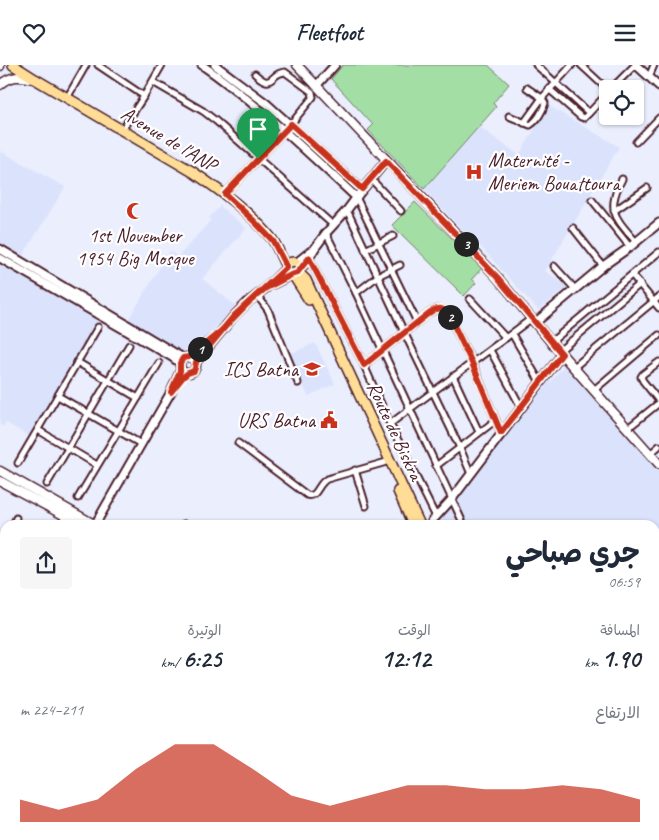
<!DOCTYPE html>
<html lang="ar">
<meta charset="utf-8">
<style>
:root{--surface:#fff;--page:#f6f6f7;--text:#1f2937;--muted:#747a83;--accent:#c8321e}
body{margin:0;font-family:Caveat,"Playpen Sans Arabic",sans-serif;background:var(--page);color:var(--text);direction:rtl;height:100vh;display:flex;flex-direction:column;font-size:19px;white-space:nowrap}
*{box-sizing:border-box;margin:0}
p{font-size:16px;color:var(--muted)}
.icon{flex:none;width:28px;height:28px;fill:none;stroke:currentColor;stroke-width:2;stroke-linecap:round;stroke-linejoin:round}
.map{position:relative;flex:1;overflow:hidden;direction:ltr}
.panel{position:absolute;left:0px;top:455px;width:660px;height:320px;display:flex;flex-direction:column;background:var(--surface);border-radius:15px 15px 0 0;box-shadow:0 1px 4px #0004;direction:rtl}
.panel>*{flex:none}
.buttons{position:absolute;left:599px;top:15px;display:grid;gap:10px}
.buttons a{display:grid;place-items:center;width:45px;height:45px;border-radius:5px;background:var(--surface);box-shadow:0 1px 4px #0004;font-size:25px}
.pin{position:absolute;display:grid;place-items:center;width:42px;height:42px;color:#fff;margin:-51px -21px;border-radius:50% 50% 50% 0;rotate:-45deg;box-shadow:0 0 5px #0007}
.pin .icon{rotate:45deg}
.km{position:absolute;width:25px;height:25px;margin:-12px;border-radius:50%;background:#222;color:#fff;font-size:14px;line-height:25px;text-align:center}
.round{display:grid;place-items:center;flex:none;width:52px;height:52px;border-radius:5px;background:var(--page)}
.overview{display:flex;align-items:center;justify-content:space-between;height:85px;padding:0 20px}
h1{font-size:28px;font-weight:700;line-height:38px}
.metrics{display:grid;grid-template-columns:repeat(3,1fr);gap:8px;height:85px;padding:5px 20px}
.metrics div{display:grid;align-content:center}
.metrics b{font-size:25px;font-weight:700}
.metrics small{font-size:14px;font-weight:400}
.metrics p{font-size:14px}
.chart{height:140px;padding:10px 20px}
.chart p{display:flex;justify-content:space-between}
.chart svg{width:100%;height:90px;margin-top:5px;fill:var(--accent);opacity:.7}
header{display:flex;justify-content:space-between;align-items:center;height:65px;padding:0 20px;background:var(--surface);font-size:22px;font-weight:700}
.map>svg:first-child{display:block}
.built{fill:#dbe2fc}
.green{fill:#a3dea5;stroke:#767e68}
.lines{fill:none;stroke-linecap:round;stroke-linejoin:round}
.minor-casing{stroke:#4a1f2b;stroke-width:9}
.tertiary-casing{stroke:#4a1f2b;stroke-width:11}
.secondary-casing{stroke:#4a1f2b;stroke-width:11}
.primary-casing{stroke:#4a1f2b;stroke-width:12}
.minor{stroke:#fff;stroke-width:5}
.tertiary{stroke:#fff;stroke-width:7}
.secondary{stroke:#fff;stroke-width:8}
.primary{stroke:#ffdd96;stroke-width:9}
.route-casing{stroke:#fff;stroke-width:10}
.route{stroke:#c8321e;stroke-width:6}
.labels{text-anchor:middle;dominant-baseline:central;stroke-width:4.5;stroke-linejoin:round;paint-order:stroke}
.street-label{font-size:20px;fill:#4a1f2b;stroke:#fff}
.poi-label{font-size:20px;fill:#4a1f2b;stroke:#fff;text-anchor:end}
</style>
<header><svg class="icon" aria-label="menu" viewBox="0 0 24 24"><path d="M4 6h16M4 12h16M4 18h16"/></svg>Fleetfoot<svg class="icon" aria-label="heart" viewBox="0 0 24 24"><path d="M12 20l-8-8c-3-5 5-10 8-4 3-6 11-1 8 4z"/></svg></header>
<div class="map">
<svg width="659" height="775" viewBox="0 0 659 775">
<rect width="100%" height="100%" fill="#eaeefd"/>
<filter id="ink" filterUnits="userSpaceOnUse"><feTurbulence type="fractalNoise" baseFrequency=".02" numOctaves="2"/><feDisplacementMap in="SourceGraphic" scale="10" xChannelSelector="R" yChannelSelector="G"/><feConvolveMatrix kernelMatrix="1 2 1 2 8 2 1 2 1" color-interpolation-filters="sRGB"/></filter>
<g filter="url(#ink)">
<g class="built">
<polygon points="549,41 619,82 545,206 568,222 538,245 472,172 462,165 424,124 479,62 519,90"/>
<polygon points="0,86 65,122 22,192 0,180"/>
<polygon points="220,141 246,163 202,214 236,241 192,287 180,288 127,257 170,186 178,192 211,155 209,153"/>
<polygon points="0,197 99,254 31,372 6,358 3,361 0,360"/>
<polygon points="315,278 335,319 308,331 290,289"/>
<polygon points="566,298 588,325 659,403 659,501 655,504 655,460 444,460 441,455 547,315 551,317"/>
</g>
<g class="green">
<polygon points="343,0 488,0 509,19 493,38 496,42 424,124 368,65 373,60 331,14"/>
<polygon points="415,137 482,203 472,214 476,218 464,231 392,160"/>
</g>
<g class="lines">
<g class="minor-casing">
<g id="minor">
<polyline points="98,0 144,31"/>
<polyline points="536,0 589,48 608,28"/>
<polyline points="581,0 608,25"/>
<polyline points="649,12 654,0"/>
<polyline points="153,17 203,46 216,56 333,160"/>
<polyline points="549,24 581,52 584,53 589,48"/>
<polyline points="611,24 635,0"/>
<polyline points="67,33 86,0"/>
<path d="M 509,51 L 530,60 C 537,56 543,46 545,38 L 542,33 L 527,23"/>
<polyline points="524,58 542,33 572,0"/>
<polyline points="122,65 144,31 162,0"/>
<polyline points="636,77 659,53"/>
<polyline points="371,114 401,146"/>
<path d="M 622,114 C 605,146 616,153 636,177"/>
<path d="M 225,129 L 291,59 L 313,32 L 312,27 L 285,7 C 269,8 274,26 255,9"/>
<polyline points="356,132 417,257"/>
<polyline points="592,135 630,182"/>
<polyline points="347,145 404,267 460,383 471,409"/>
<polyline points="614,146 647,123"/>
<polyline points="573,163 603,201"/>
<polyline points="326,168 356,228 464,460"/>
<polyline points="365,185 393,171"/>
<polyline points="309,193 364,300 390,359 436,452"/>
<polyline points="554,201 575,224"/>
<polyline points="632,210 659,243"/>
<polyline points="356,228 378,211 400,200"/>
<polyline points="257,230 268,245 298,318"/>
<polyline points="470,234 506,273"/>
<polyline points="512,269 540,317"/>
<polyline points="551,277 659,187"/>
<polyline points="490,285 521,342"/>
<polyline points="559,286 640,219"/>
<polyline points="77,297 138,333"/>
<polyline points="659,297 643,309 641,312 643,316 659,336"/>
<path d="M 364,300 L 429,248 C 437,243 441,242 448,249 L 472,297 L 501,368"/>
<polyline points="574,302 659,232"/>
<polyline points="453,311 479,367"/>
<polyline points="594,325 659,270"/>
<polyline points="58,331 141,379"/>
<path d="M 390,359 C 437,323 485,289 532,253"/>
<polyline points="628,363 659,338"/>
<polyline points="38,365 97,400"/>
<path d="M 238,378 L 307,430 C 318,433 317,419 327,414 L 390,396"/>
<polyline points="650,389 659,381"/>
<polyline points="18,398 98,262"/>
<polyline points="436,401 496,355"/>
<polyline points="355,405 366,441"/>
<polyline points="47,419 129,280"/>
<polyline points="78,433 159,298"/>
<polyline points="13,460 16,453"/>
<polyline points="184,460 184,459"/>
<polyline points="0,522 5,525"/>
<polyline points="0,549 5,549"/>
<polyline points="655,570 659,566"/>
<polyline points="655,584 659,588"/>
<polyline points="655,635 659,632"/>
<polyline points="655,667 659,663"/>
<polyline points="0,682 5,685"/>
<polyline points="655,692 659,695"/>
<polyline points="0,695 5,687"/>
<polyline points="655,725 659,727"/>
<polyline points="47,770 48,775"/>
<polyline points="164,770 172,775"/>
<polyline points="239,770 248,775"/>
<polyline points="396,770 404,775"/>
<polyline points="469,770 478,775"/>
<polyline points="10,775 13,770"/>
<polyline points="334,775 337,770"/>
<polyline points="371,775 374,770"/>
<polyline points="450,775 453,770"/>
<polyline points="492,775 495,770"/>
<polyline points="528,775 531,770"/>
</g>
</g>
<g class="tertiary-casing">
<g id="tertiary">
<path d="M 202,0 C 258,39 306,86 356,132"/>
<polyline points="215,0 267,39 362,125"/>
<polyline points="636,0 659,21"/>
<polyline points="316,21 335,0"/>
<polyline points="0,184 183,293"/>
<polyline points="0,193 172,292 180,298"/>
<polyline points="296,198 311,186"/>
<polyline points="299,205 306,198 315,183 326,168 347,145 362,125 386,96"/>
<polyline points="273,219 291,210"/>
<polyline points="536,257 603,201 630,182 659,158"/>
<circle cx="188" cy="300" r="8"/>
<polyline points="189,292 211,275"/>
<polyline points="196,297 234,251 248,237 266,223 286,203"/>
<polyline points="96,458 171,327 181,304"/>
<polyline points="431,460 432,456 452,434 562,289"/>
<polyline points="0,617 5,609"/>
<polyline points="0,633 5,636"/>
<polyline points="99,770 101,775"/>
<polyline points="559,770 561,775"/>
<polyline points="218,775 221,770"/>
</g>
</g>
<g class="secondary-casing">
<g id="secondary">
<polyline points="297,0 497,212 551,277 659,399"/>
<polyline points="0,1 0,0"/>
<path d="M 0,20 C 11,10 20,11 33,14"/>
<polyline points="0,406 92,458"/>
<polyline points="0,416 82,460"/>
</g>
</g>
<g class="primary-casing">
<g id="primary">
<path d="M 13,0 L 35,14 L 193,107 C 221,126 250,147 272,174 C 278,182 281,193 286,201"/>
<circle cx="293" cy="204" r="7"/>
<polyline points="298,207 306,215 317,239 420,460"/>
<polyline points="293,210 309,235"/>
<polyline points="398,426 413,460"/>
<polyline points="655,741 659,744"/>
</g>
</g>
<use href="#minor" class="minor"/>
<use href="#tertiary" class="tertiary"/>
<use href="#secondary" class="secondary"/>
<use href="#primary" class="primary"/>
</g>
</g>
<g class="lines" filter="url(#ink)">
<g class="route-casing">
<path id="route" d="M 258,94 L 225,129 L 255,157 L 273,176 L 286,201 L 286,203 L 234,251 L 196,297 L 195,303 L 194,306 L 188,308 L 183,312 L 171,327 L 180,306 L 180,298 L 183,293 L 189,292 L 221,266 L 248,238 L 266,223 L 291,210 L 297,208 L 309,193 L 364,300 L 429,248 C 436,243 441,242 448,248 L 472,298 L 501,368 L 562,289 L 497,212 L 386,96 L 362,124 L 291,59 L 258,94"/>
</g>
<use href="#route" class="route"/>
</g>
<defs>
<g id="hospital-bare" transform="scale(1.35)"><path d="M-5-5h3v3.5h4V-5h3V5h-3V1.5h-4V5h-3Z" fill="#c8321e" stroke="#fff" stroke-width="2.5" paint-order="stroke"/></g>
<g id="mosque-bare" transform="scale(1.35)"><path d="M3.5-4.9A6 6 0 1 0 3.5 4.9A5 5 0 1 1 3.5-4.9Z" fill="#c8321e" stroke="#fff" stroke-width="2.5" paint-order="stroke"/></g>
<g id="university-bare" transform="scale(1.35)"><path d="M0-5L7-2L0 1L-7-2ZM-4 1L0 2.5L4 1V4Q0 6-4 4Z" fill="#c8321e" stroke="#fff" stroke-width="2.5" paint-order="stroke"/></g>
<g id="civic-bare" transform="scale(1.35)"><path d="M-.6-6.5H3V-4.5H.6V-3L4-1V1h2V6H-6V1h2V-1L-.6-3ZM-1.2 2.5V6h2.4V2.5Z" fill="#c8321e" stroke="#fff" stroke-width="2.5" paint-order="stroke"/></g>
</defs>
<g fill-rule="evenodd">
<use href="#hospital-bare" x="474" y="107"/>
<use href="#mosque-bare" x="135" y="146"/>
<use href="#university-bare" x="312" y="304"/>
<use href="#civic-bare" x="329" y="355"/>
</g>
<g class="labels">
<g class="street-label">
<text transform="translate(169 74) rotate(31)">Avenue de l'ANP</text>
<text transform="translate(395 366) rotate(65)">Route de Biskra</text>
</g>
<g class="poi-label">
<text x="488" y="95" text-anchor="start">Maternité -<tspan x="488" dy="23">Meriem Bouattoura</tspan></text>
<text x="135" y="170" text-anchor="middle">1st November<tspan x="135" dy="23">1954 Big Mosque</tspan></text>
<text x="298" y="304">ICS Batna</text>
<text x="315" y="355">URS Batna</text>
</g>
</g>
</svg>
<div class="buttons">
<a><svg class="icon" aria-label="locate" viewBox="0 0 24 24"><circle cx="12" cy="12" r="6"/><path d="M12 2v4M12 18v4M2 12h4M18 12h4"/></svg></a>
</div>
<div class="pin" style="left:258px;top:94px;background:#1e9e55"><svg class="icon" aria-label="arrive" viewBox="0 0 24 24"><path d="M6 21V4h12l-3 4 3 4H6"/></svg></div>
<b class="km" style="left:200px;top:284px">1</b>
<b class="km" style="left:450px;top:252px">2</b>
<b class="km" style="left:466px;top:179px">3</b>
<section class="panel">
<div class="overview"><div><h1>جري صباحي</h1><p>06:59</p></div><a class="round"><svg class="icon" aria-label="share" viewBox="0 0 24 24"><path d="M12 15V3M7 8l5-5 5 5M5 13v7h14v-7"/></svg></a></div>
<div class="metrics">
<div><p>المسافة</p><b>1.90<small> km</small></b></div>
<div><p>الوقت</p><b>12:12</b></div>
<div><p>الوتيرة</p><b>6:25<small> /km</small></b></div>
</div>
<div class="chart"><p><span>الارتفاع</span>211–224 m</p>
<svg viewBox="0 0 160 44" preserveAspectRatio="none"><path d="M0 44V33L10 38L20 33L30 18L40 6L50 6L60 18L70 31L80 36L90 31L100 26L110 26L120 28L130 28L140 26L150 28L160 33V44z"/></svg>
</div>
</section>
</div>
